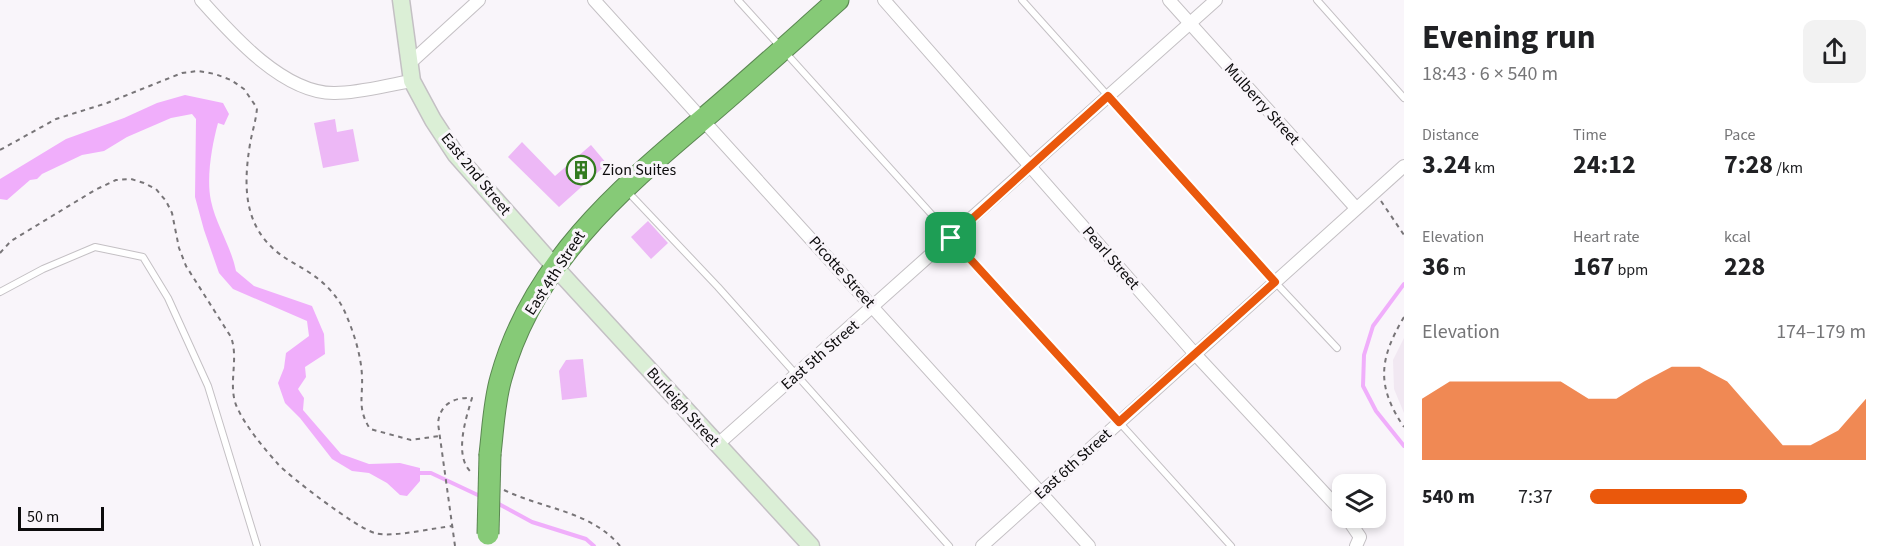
<!DOCTYPE html>
<meta charset="utf-8">
<style>
:root{--surface:#fff;--page:#f2f2f2;--text:#202124;--muted:#757577;--accent:#ea580c}
body{margin:0;font-family:"Source Sans 3",sans-serif;background:var(--page);color:var(--text);height:100vh;display:flex;flex-direction:column;font-size:22px;white-space:nowrap}
*{box-sizing:border-box;margin:0}
p{font-size:20px;color:var(--muted)}
.icon{flex:none;width:33px;height:33px;fill:none;stroke:currentColor;stroke-width:2;stroke-linecap:round;stroke-linejoin:round}
.map{position:relative;flex:1;overflow:hidden}
.side{display:flex;flex-direction:column;background:var(--surface);width:480px}
.side>*{flex:none}
.tools{position:absolute;left:1332px;top:474px;display:grid;gap:12px}
.tools a{display:grid;place-items:center;width:54px;height:54px;border-radius:12px;background:var(--surface);box-shadow:0 3px 9px #0003;font-size:30px}
.scale{position:absolute;left:18px;bottom:15px;width:86px;box-sizing:border-box;padding-left:6px;border:3px solid #0c0b0c;border-top:0;font-size:16px;line-height:21px;white-space:nowrap;color:#0c0b0c;-webkit-text-stroke:4px #f9f5fa;paint-order:stroke}
.pin{position:absolute;display:grid;place-items:center;width:51px;height:51px;color:#fff;margin:-26px;border-radius:12px;box-shadow:0 3px 9px #0006}
.round{display:grid;place-items:center;flex:none;width:63px;height:63px;border-radius:12px;background:var(--page)}
.head{display:flex;align-items:center;justify-content:space-between;height:102px;padding:0 18px}
h1{font-size:33px;font-weight:700;line-height:45px}
.figures{display:grid;grid-template-columns:repeat(3,1fr);gap:9px;height:102px;padding:6px 18px}
.figures div{display:grid;align-content:center}
.figures b{font-size:26px;font-weight:700}
.figures small{font-size:16px;font-weight:400}
.figures p{font-size:16px}
.chart{height:168px;padding:12px 18px}
.chart p{display:flex;justify-content:space-between}
.chart svg{width:100%;height:108px;margin-top:6px;fill:var(--accent);opacity:.7}
ul{padding:0 18px;list-style:none;font-size:20px}
li{display:grid;grid-template-columns:96px 72px 1fr;align-items:center;height:45px}
li i{height:15px;border-radius:8px;background:var(--accent)}
main{display:flex;flex:1;min-height:0}
.map>svg:first-child{display:block}
.built{fill:#f1e8f2}
.water{fill:#f0aefb}
.lines{fill:none;stroke-linecap:round;stroke-linejoin:round}
.stream{stroke:#f0aefb;stroke-width:4}
.building{fill:#edb8f6}
.lane-casing{stroke:#c4c0c4;stroke-width:8}
.street-casing{stroke:#c4c0c4;stroke-width:14}
.secondary-casing{stroke:#c4c0c4;stroke-width:19}
.highway-casing{stroke:#5b8752;stroke-width:23}
.path{stroke:#787578;stroke-width:2;stroke-dasharray:4.5 4.5;stroke-linecap:butt}
.lane{stroke:#fff;stroke-width:6}
.street{stroke:#fff;stroke-width:12}
.secondary{stroke:#dbefd6;stroke-width:16}
.highway{stroke:#86ca77;stroke-width:21}
.highway-bridge-casing{stroke:#5b8752;stroke-width:23;stroke-linecap:butt}
.highway-bridge{stroke:#86ca77;stroke-width:21}
.route-casing{stroke:#fff;stroke-width:12}
.route{stroke:#ea580c;stroke-width:8}
.labels{text-anchor:middle;dominant-baseline:central;stroke-width:6;stroke-linejoin:round;paint-order:stroke}
.street-label{font-size:16px;fill:#0c0b0c;stroke:#f9f5fa}
.poi-label{font-size:16px;fill:#0c0b0c;stroke:#f9f5fa;text-anchor:start}
</style>
<main>
<div class="map">
<svg width="1404" height="546" viewBox="0 0 1404 546">
<rect width="100%" height="100%" fill="#f9f5fa"/>
<polygon class="built" points="1404,338 1404,413 1394,389 1393,360"/>
<path class="water" d="M 185,95 L 223,103 L 229,114 L 224,125 L 218,123 C 212,145 206,178 211,201 C 216,225 231,246 236,271 L 254,286 L 312,306 L 324,334 L 325,354 L 305,367 L 306,377 L 298,389 L 304,398 L 303,410 L 341,454 L 369,464 L 400,463 L 420,468 L 420,481 L 407,496 L 400,495 L 387,483 L 369,473 L 352,471 L 332,459 L 300,418 L 285,403 L 278,383 L 284,368 L 286,353 L 309,336 L 307,321 L 233,289 L 219,273 L 204,230 L 195,197 L 196,119 L 192,114 L 171,118 L 127,137 L 104,151 L 82,155 L 42,174 L 37,179 L 30,180 L 7,200 L 0,199 L 0,179 L 66,139 L 124,118 L 157,103 Z"/>
<g class="lines">
<g class="stream">
<polyline points="1404,284 1373,326 1364,355 1363,386 1376,411 1404,446"/>
<polyline points="420,473 431,473 482,497"/>
<polyline points="497,503 532,522 586,539 594,546"/>
</g>
</g>
<g class="building">
<polygon points="335,119 337,132 353,129 359,161 323,168 314,123"/>
<polygon points="522,142 555,176 591,145 607,164 559,207 508,157"/>
<polygon points="648,221 668,243 651,259 631,237"/>
<polygon points="583,359 587,397 562,400 559,371 566,360"/>
</g>
<g class="lines">
<g class="lane-casing">
<g id="lane">
<polyline points="738,0 1231,546"/>
<polyline points="1022,0 1275,282 1337,348"/>
<polyline points="1317,0 1404,98"/>
<polyline points="628,192 718,287 949,546"/>
<polyline points="0,292 43,269 95,247 143,257 168,298 208,386 257,546"/>
</g>
</g>
<g class="street-casing">
<g id="street">
<path d="M 201,0 C 232,35 284,94 335,93 C 361,93 387,85 412,81"/>
<polyline points="594,0 1089,546"/>
<polyline points="884,0 1195,354 1342,512"/>
<polyline points="1169,0 1356,208"/>
<polyline points="410,63 479,0"/>
<polyline points="717,445 1216,0"/>
<polyline points="1347,518 1360,537 1356,546"/>
<polyline points="982,546 1404,166"/>
</g>
</g>
<g class="secondary-casing">
<polyline id="secondary" points="401,0 412,81 433,120 456,155 555,267 811,546"/>
</g>
<g class="highway-casing">
<path id="highway" d="M 490,454 C 493,429 494,402 501,378 C 532,265 617,192 702,120 C 748,81 793,40 838,0"/>
</g>
<g class="path">
<path d="M 0,150 L 56,119 L 107,103 L 182,73 L 198,71 L 215,74 L 231,80 L 244,89 L 257,108 C 256,121 252,132 250,144 C 242,193 245,234 290,261 C 312,273 332,286 344,310 C 353,330 361,354 362,376 C 363,398 357,408 370,429 L 411,440 L 439,436"/>
<polyline points="1381,201 1404,235"/>
<path d="M 0,253 L 11,241 L 95,190 L 116,180 L 131,179 L 144,183 L 156,189 L 166,201 L 172,213 L 179,248 L 186,266 L 231,337 C 239,359 228,383 236,405 C 245,426 263,447 278,464 C 291,478 358,529 375,533 C 391,538 434,528 452,526"/>
<path d="M 1404,317 C 1379,359 1376,386 1404,427"/>
<path d="M 504,490 C 543,509 591,511 620,546"/>
<path d="M 455,546 L 438,423 C 440,404 454,397 472,398 C 466,418 453,457 472,473"/>
</g>
<use href="#lane" class="lane"/>
<use href="#street" class="street"/>
<use href="#secondary" class="secondary"/>
<use href="#highway" class="highway"/>
<g class="highway-bridge-casing">
<polyline id="highway-bridge" points="488,534 490,454"/>
</g>
<use href="#highway-bridge" class="highway-bridge"/>
</g>
<g class="lines">
<g class="route-casing">
<polygon id="route" points="1108,96 1275,282 1119,422 951,238"/>
</g>
<use href="#route" class="route"/>
</g>
<defs>
<g id="building-ring" transform="scale(1.5)"><circle r="9.5" fill="#f9f5fa" stroke="#327a1f" stroke-width="1.5"/><path d="M-4-6H4V6H1V3H-1V6H-4ZM-2.5-4.3h1.7v1.8h-1.7ZM.8-4.3h1.7v1.8H.8ZM-2.5-1h1.7V.8h-1.7ZM.8-1h1.7V.8H.8Z" fill="#327a1f"/></g>
</defs>
<g fill-rule="evenodd">
<use href="#building-ring" x="581" y="170"/>
</g>
<g class="labels">
<g class="street-label">
<text transform="translate(1262 104) rotate(48)">Mulberry Street</text>
<text transform="translate(476 174) rotate(51)">East 2nd Street</text>
<text transform="translate(1111 258) rotate(49)">Pearl Street</text>
<text transform="translate(842 272) rotate(48)">Picotte Street</text>
<text transform="translate(555 273) rotate(-57)">East 4th Street</text>
<text transform="translate(820 355) rotate(-41)">East 5th Street</text>
<text transform="translate(683 407) rotate(48)">Burleigh Street</text>
<text transform="translate(1073 464) rotate(-42)">East 6th Street</text>
</g>
<g class="poi-label">
<text x="602" y="170">Zion Suites</text>
</g>
</g>
</svg>
<div class="tools">
<a><svg class="icon" aria-label="layers" viewBox="0 0 24 24"><path d="M12 4l9 5-9 5-9-5zM3 14l9 5 9-5"/></svg></a>
</div>
<div class="scale">50 m</div>
<div class="pin" style="left:951px;top:238px;background:#1e9e55"><svg class="icon" aria-label="arrive" viewBox="0 0 24 24"><path d="M6 21V4h12l-3 4 3 4H6"/></svg></div>
</div>
<section class="side">
<div class="head"><div><h1>Evening run</h1><p>18:43 · 6 × 540 m</p></div><a class="round"><svg class="icon" aria-label="share" viewBox="0 0 24 24"><path d="M12 15V3M7 8l5-5 5 5M5 13v7h14v-7"/></svg></a></div>
<div class="figures">
<div><p>Distance</p><b>3.24<small> km</small></b></div>
<div><p>Time</p><b>24:12</b></div>
<div><p>Pace</p><b>7:28<small> /km</small></b></div>
</div>
<div class="figures">
<div><p>Elevation</p><b>36<small> m</small></b></div>
<div><p>Heart rate</p><b>167<small> bpm</small></b></div>
<div><p>kcal</p><b>228</b></div>
</div>
<div class="chart"><p><span>Elevation</span>174–179 m</p>
<svg viewBox="0 0 160 44" preserveAspectRatio="none"><path d="M0 44V19L10 12L20 12L30 12L40 12L50 12L60 19L70 19L80 12L90 6L100 6L110 12L120 25L130 38L140 38L150 32L160 19V44z"/></svg>
</div>
<ul>
<li><b>540 m</b>7:37<i style="width:57%"></i></li>
</ul>
</section>
</main>
